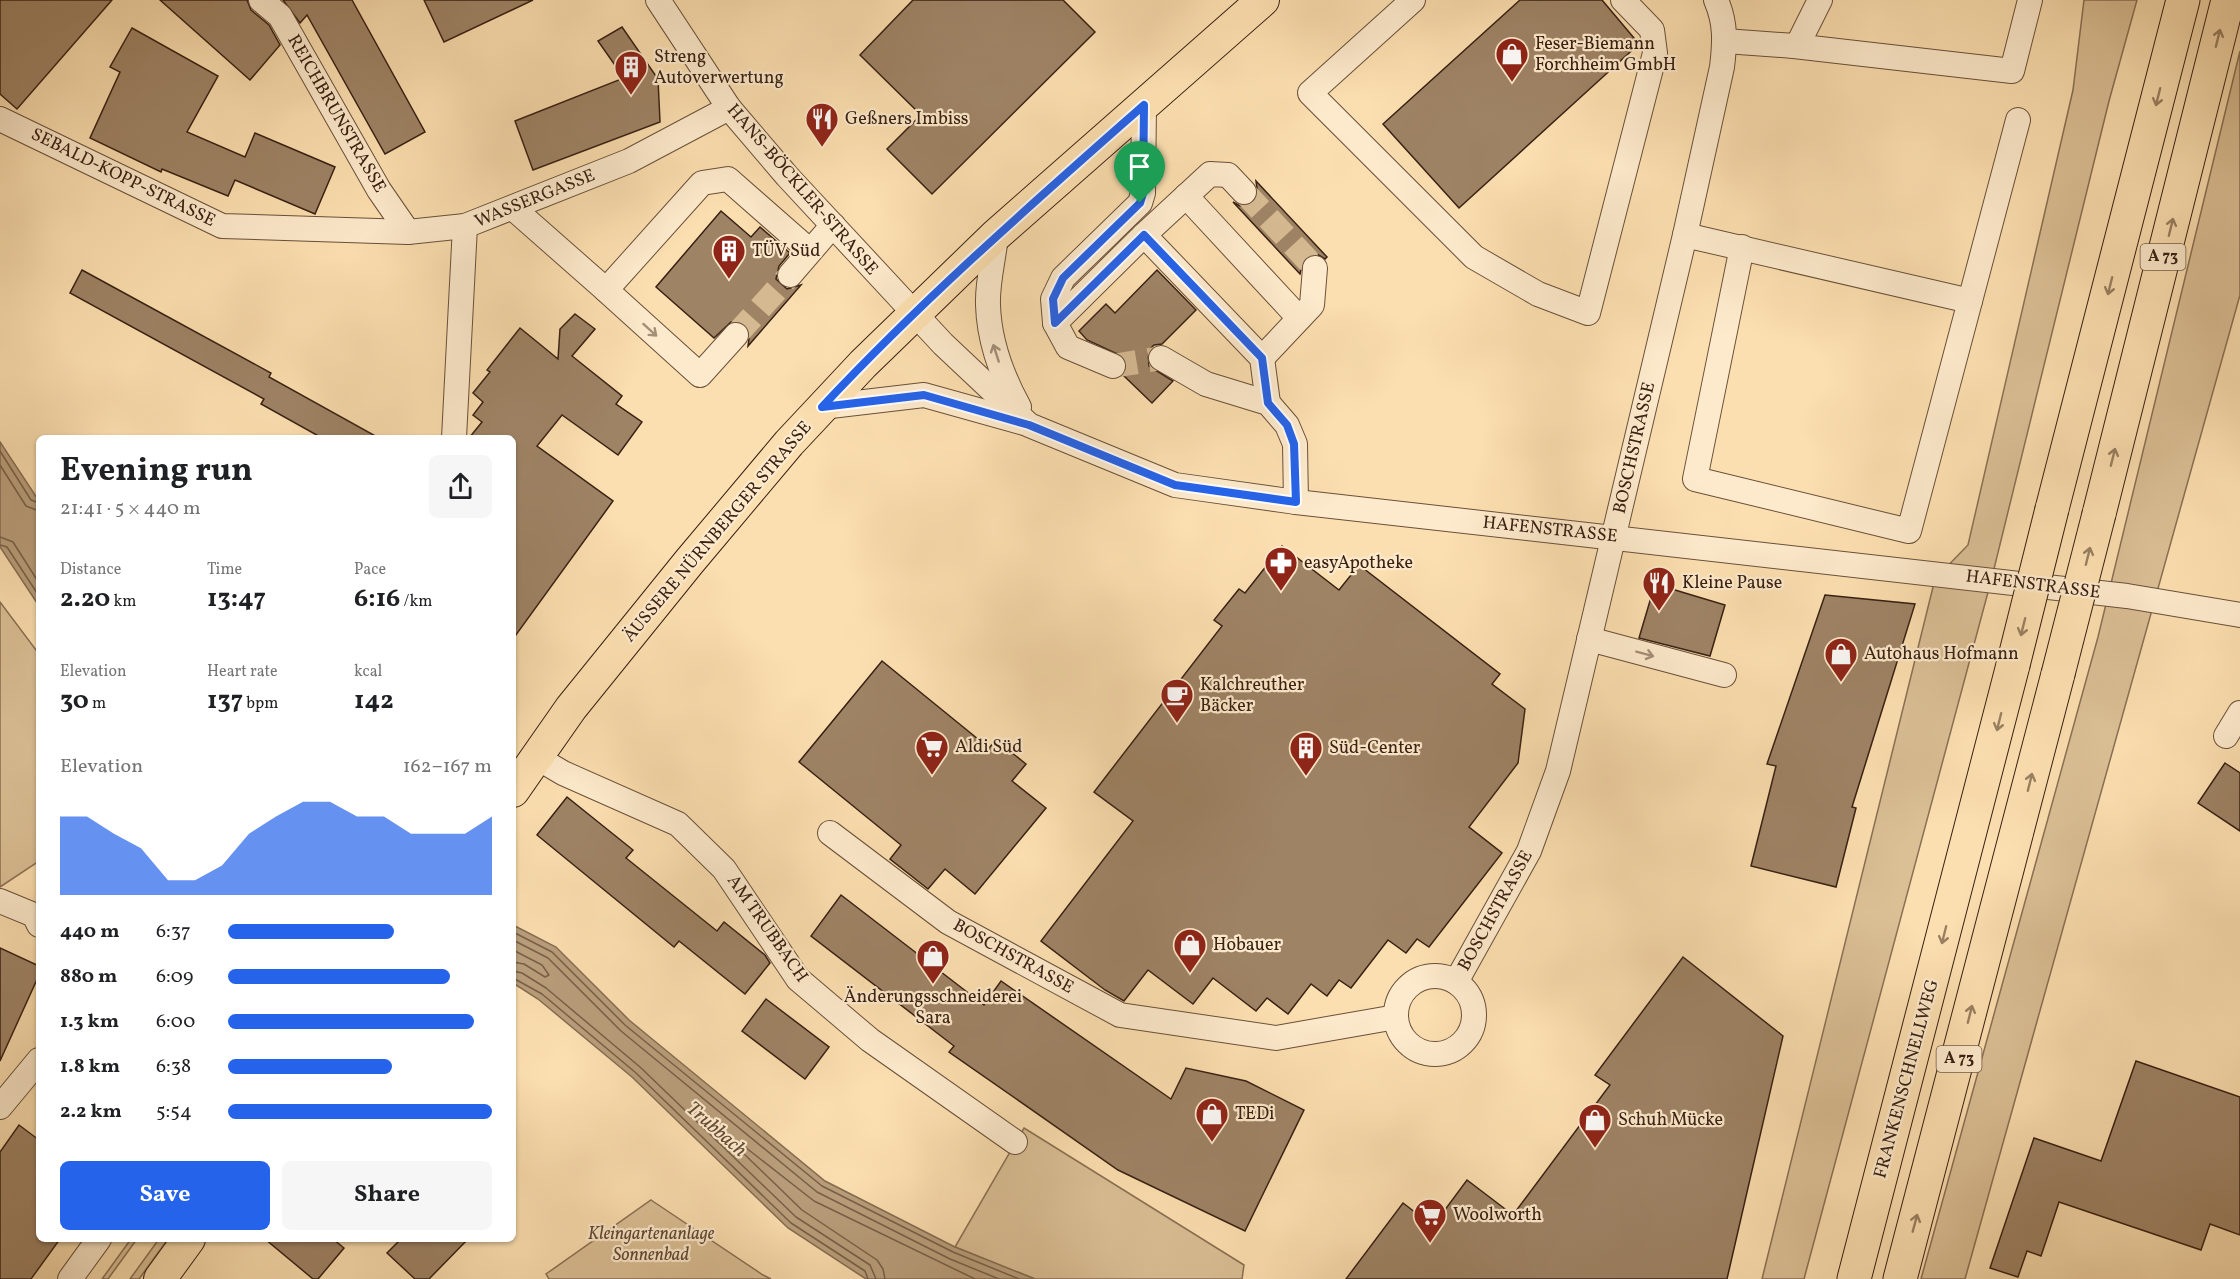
<!DOCTYPE html>
<meta charset="utf-8">
<style>
:root{--surface:#fff;--page:#f6f6f6;--text:#202124;--muted:#757577;--accent:#2563eb}
body{margin:0;font-family:Vollkorn,serif;background:var(--page);color:var(--text);height:100vh;display:flex;flex-direction:column;font-size:22px;white-space:nowrap}
*{box-sizing:border-box;margin:0}
p{font-size:20px;color:var(--muted)}
.icon{flex:none;width:33px;height:33px;fill:none;stroke:currentColor;stroke-width:2;stroke-linecap:round;stroke-linejoin:round}
.map{position:relative;flex:1;overflow:hidden}
.panel{position:absolute;left:36px;top:435px;width:480px;height:807px;display:flex;flex-direction:column;background:var(--surface);border-radius:9px;box-shadow:0 2px 4px #0004}
.panel>*{flex:none}
.pin{position:absolute;display:grid;place-items:center;width:51px;height:51px;color:#fff;margin:-62px -26px;border-radius:50% 50% 50% 0;rotate:-45deg;box-shadow:0 0 6px #0007}
.pin .icon{rotate:45deg}
.round{display:grid;place-items:center;flex:none;width:63px;height:63px;border-radius:9px;background:var(--page)}
.summary{display:flex;align-items:center;justify-content:space-between;height:102px;padding:0 24px}
h1{font-size:33px;font-weight:700;line-height:45px}
.metrics{display:grid;grid-template-columns:repeat(3,1fr);gap:9px;height:102px;padding:6px 24px}
.metrics div{display:grid;align-content:center}
.metrics b{font-size:26px;font-weight:700}
.metrics small{font-size:16px;font-weight:400}
.metrics p{font-size:16px}
.chart{height:168px;padding:12px 24px}
.chart p{display:flex;justify-content:space-between}
.chart svg{width:100%;height:108px;margin-top:6px;fill:var(--accent);opacity:.7}
.cta{display:flex;gap:12px;margin-top:auto;padding:12px 24px}
.cta a{flex:1;height:69px;border-radius:9px;background:var(--accent);color:#fff;font-size:24px;font-weight:700;line-height:69px;text-align:center}
.cta a+a{background:var(--page);color:var(--text)}
ul{padding:0 24px;list-style:none;font-size:20px}
li{display:grid;grid-template-columns:96px 72px 1fr;align-items:center;height:45px}
li i{height:15px;border-radius:8px;background:var(--accent)}
.map>svg:first-child{display:block}
.green{fill:#dbbf95;stroke:#8a7054;stroke-width:1.5}
.water{fill:#b99e7b;stroke:#856c51;stroke-width:1.5}
.lines{fill:none;stroke-linecap:round;stroke-linejoin:round}
.shore{stroke:#785f47;stroke-width:1.5}
.building{fill:#9e8365;stroke:#382013;stroke-width:1.5}
.minor-tunnel{stroke:#d5b991;stroke-width:24;stroke-dasharray:24 12;stroke-linecap:butt}
.minor-casing{stroke:#69503a;stroke-width:26}
.major-casing{stroke:#382013;stroke-width:34}
.highway-casing{stroke:#382013;stroke-width:35}
.minor{stroke:#fdeacc;stroke-width:24}
.major{stroke:#fcdfb0;stroke-width:32}
.highway{stroke:#fcdfb0;stroke-width:33}
.highway-bridge-casing{stroke:#382013;stroke-width:35;stroke-linecap:butt}
.highway-bridge{stroke:#fcdfb0;stroke-width:33}
.oneway{stroke:#9a8062}
.oneway2{stroke:#a48f79}
.route-casing{stroke:#fff;stroke-width:12}
.route{stroke:#2563eb;stroke-width:8}
.labels{text-anchor:middle;dominant-baseline:central;stroke-width:4.5;stroke-linejoin:round;paint-order:stroke}
.shield{fill:#fdeacc;stroke:#735d4a;stroke-width:1.5}
.shield-label{font-size:16px;font-weight:bold;fill:#382013}
.poi-label{font-size:18px;fill:#382013;stroke:#fdeacc;text-anchor:start}
.street-label{font-size:18px;fill:#382013;stroke:#fdeacc}
.park-label{font-size:18px;font-style:italic;fill:#614834;stroke:#fdeacc}
.water-label{font-size:20px;font-style:italic;fill:#654c37;stroke:#fdeacc}
</style>
<div class="map">
<svg width="2240" height="1279" viewBox="0 0 2240 1279">
<rect width="100%" height="100%" fill="#fcdfb0"/>
<filter id="stains"><feTurbulence type="fractalNoise" baseFrequency=".00333" numOctaves="4"/><feColorMatrix values="0 0 0 0 .2 0 0 0 0 .09 0 0 0 0 .02 0 0 0 .5 -.17"/></filter>
<radialGradient id="worn" r=".72"><stop offset=".6" stop-color="#630" stop-opacity="0"/><stop offset="1" stop-color="#630" stop-opacity=".3"/></radialGradient>
<g class="green">
<polygon points="2084,0 2137,0 2109,101 1991,581 1804,1279 1762,1279 1935,579 1968,545 2073,90"/>
<polygon points="2240,51 2240,295 1965,1279 1921,1279 2098,637"/>
<polygon points="0,602 39,654 39,861 0,887"/>
<polygon points="1024,1128 1244,1265 1242,1279 1035,1279 955,1247"/>
<polygon points="651,1200 763,1275 771,1279 549,1279 546,1274"/>
<polygon points="131,1239 137,1239 108,1279 102,1279"/>
<polygon points="159,1239 168,1239 139,1279 130,1279"/>
</g>
<g class="water">
<polygon points="0,442 39,501 39,606 0,547"/>
<polygon points="513,925 556,947 629,1020 825,1181 955,1247 1035,1279 866,1279 788,1228 632,1077 538,999 513,983"/>
</g>
<g class="lines">
<g class="shore">
<polyline points="0,451 31,500 39,503"/>
<polyline points="0,465 26,506 39,511"/>
<polyline points="0,537 13,542 39,583"/>
<polyline points="0,545 7,547 39,596"/>
<polyline points="513,932 552,952 625,1025 822,1186 953,1252 1019,1279"/>
<polyline points="513,940 548,958 621,1031 817,1192 950,1259 999,1279"/>
<polyline points="513,950 542,965 549,975 545,977 524,964 513,962"/>
<polyline points="513,971 522,973 546,988 640,1067 796,1217 870,1265 876,1279"/>
<polyline points="513,978 542,994 636,1073 791,1223 865,1271 868,1279"/>
<polyline points="885,1279 883,1269 877,1260 802,1210 741,1151 741,1147 745,1147 814,1201 975,1279"/>
</g>
</g>
<g class="building">
<polygon points="0,0 112,0 17,109 0,94"/>
<polygon points="160,0 247,0 251,10 269,25 280,45 250,80"/>
<polygon points="283,0 352,0 425,132 385,154 307,15 300,23"/>
<polygon points="424,0 533,0 444,42"/>
<polygon points="913,0 1063,0 1095,32 932,194 887,149 921,115 860,55"/>
<polygon points="1520,0 1602,0 1639,44 1459,208 1383,124"/>
<polygon points="622,27 658,79 660,122 533,170 515,121 624,78 598,41"/>
<polygon points="132,28 218,76 187,132 245,157 255,133 335,167 315,214 235,180 228,196 162,169 161,172 90,138 120,72 110,67"/>
<polygon points="1256,181 1327,257 1325,259 1317,254 1308,255 1303,260 1300,274 1233,202 1240,206 1253,203 1258,196"/>
<polygon points="721,211 751,237 760,227 790,253 779,266 776,279 787,289 801,285 748,346 750,331 745,324 731,322 714,338 656,287"/>
<polygon points="82,270 271,373 269,377 379,438 322,438 261,404 264,399 70,293"/>
<polygon points="1157,270 1196,310 1162,344 1154,345 1148,351 1149,366 1173,381 1152,403 1123,375 1127,365 1124,357 1087,340 1079,331 1106,304 1115,313"/>
<polygon points="575,314 595,329 572,356 622,396 616,404 642,422 618,455 562,415 537,446 613,501 513,639 513,438 469,438 482,422 473,415 483,402 473,393 490,372 487,370 520,328 558,359 560,329"/>
<polygon points="1282,546 1339,590 1359,565 1500,674 1492,684 1525,709 1518,763 1469,827 1502,853 1429,947 1417,939 1406,953 1388,940 1351,988 1339,980 1327,996 1311,984 1288,1014 1267,998 1256,1011 1213,978 1193,1004 1148,970 1124,1001 1105,990 1041,941 1133,821 1094,792 1222,626 1214,620 1239,589 1245,593"/>
<polygon points="1655,584 1725,605 1710,656 1639,638"/>
<polygon points="1825,595 1915,604 1852,807 1856,808 1836,887 1751,866 1776,766 1767,764"/>
<polygon points="882,661 989,748 996,740 1026,764 1012,781 1046,808 975,894 945,869 928,889 890,859 901,845 799,762"/>
<polygon points="2225,763 2240,773 2240,831 2198,803"/>
<polygon points="567,797 633,850 626,858 717,931 724,922 765,955 770,963 745,994 679,941 674,947 537,835"/>
<polygon points="841,895 984,1005 1001,981 1171,1099 1186,1068 1246,1081 1304,1110 1245,1231 1118,1170 949,1052 954,1046 811,936"/>
<polygon points="0,948 39,966 39,975 0,1061"/>
<polygon points="1683,957 1783,1036 1727,1279 1346,1279 1403,1203 1433,1226 1467,1180 1513,1215 1610,1085 1595,1075"/>
<polygon points="766,999 829,1047 805,1079 742,1031"/>
<polygon points="2136,1061 2240,1097 2240,1235 2210,1224 2201,1250 2059,1202 2041,1256 2027,1251 2018,1277 1990,1268 2034,1138 2101,1161"/>
<polygon points="19,1125 39,1140 39,1239 60,1239 31,1279 0,1279 0,1152"/>
<polygon points="265,1239 333,1239 344,1248 318,1279 313,1279"/>
<polygon points="401,1239 468,1239 429,1279 415,1279 387,1253"/>
</g>
<g class="lines">
<g class="minor-tunnel">
<polyline points="1244,192 1315,268"/>
<polyline points="736,335 790,275"/>
<polyline points="1113,366 1161,358"/>
</g>
<g class="minor-casing">
<g id="minor">
<polyline points="261,0 280,16 379,190 408,232"/>
<polyline points="658,0 729,108 787,176 943,344 1029,425 1175,485 1296,502 2127,596 2240,615"/>
<polyline points="1413,0 1310,93 1474,257 1538,294 1588,313 1655,53 1652,30 1623,0"/>
<polyline points="1725,41 1794,46 1800,40 1820,0"/>
<polyline points="1794,46 2012,71 2030,0"/>
<polyline points="0,119 222,226 408,232 465,226"/>
<polyline points="1186,196 1299,318"/>
<polyline points="514,209 606,290 702,183 728,179 810,251"/>
<path d="M 996,235 C 994,258 987,282 988,305 C 989,341 1002,376 1019,407"/>
<polyline points="1144,235 1210,174 1228,175 1244,192"/>
<polyline points="1685,235 1970,301"/>
<polyline points="1742,247 1695,479 1909,531 2018,120"/>
<polyline points="790,275 833,225"/>
<polyline points="606,290 700,375 736,335"/>
<polyline points="1055,323 1144,235 1262,358 1268,403"/>
<polyline points="1161,358 1206,384 1268,403 1287,425 1295,444 1296,502"/>
<polyline points="1262,358 1312,305 1315,268"/>
<polyline points="1113,366 1068,347 1055,323 1053,299 1063,278 1140,203 1143,193 1144,105"/>
<polyline points="822,407 924,395 1024,423"/>
<polyline points="454,438 465,226 629,161 729,108"/>
<polyline points="1589,639 1724,675"/>
<polyline points="2226,736 2240,713"/>
<polyline points="536,757 563,773 678,824 724,869 798,979 870,1040 1015,1142"/>
<polyline points="830,833 948,922 1120,1015 1276,1038 1396,1017"/>
<polyline points="0,901 34,915 39,925"/>
<circle cx="1435" cy="1015" r="39"/>
<path d="M 1456,982 L 1529,851 L 1558,771 L 1685,235 L 1722,67 C 1725,42 1726,23 1716,0"/>
<polyline points="0,1107 39,1060"/>
<polyline points="70,1279 99,1239"/>
</g>
</g>
<g class="major-casing">
<g id="major">
<polyline points="513,791 571,708 689,562 789,443 863,364 996,235 1263,0"/>
<polyline points="160,1279 189,1239"/>
</g>
</g>
<g class="highway-casing">
<g id="highway">
<polyline points="2052,509 2183,0"/>
<polyline points="2099,514 2228,0"/>
<polyline points="1854,1279 2013,665"/>
<polyline points="1900,1279 2058,674"/>
</g>
</g>
<use href="#minor" class="minor"/>
<use href="#major" class="major"/>
<use href="#highway" class="highway"/>
<g class="highway-bridge-casing">
<g id="highway-bridge">
<polyline points="2013,665 2052,509"/>
<polyline points="2058,674 2099,514"/>
</g>
</g>
<use href="#highway-bridge" class="highway-bridge"/>
</g>
<defs><path id="oneway-shaft" d="M-6 0H5M1.5-3L5.5 0L1.5 3" fill="none" stroke-width="1.6" stroke-linecap="round" stroke-linejoin="round" transform="scale(1.5)"/></defs>
<g class="oneway">
<use href="#oneway-shaft" transform="translate(2218 38) rotate(-76)"/>
<use href="#oneway-shaft" transform="translate(2158 97) rotate(104)"/>
<use href="#oneway-shaft" transform="translate(2171 227) rotate(-76)"/>
<use href="#oneway-shaft" transform="translate(2110 286) rotate(104)"/>
<use href="#oneway-shaft" transform="translate(2113 457) rotate(-76)"/>
<use href="#oneway-shaft" transform="translate(2088 556) rotate(-76)"/>
<use href="#oneway-shaft" transform="translate(2023 627) rotate(104)"/>
<use href="#oneway-shaft" transform="translate(1999 722) rotate(104)"/>
<use href="#oneway-shaft" transform="translate(2030 782) rotate(-76)"/>
<use href="#oneway-shaft" transform="translate(1944 935) rotate(104)"/>
<use href="#oneway-shaft" transform="translate(1970 1014) rotate(-76)"/>
<use href="#oneway-shaft" transform="translate(1915 1223) rotate(-75)"/>
</g>
<g class="oneway2">
<use href="#oneway-shaft" transform="translate(650 330) rotate(42)"/>
<use href="#oneway-shaft" transform="translate(996 353) rotate(-108)"/>
<use href="#oneway-shaft" transform="translate(1645 654) rotate(15)"/>
</g>
<g class="lines">
<g class="route-casing">
<path id="route" d="M 1144,105 L 1143,193 L 1140,203 L 1063,278 L 1053,299 L 1055,323 L 1144,235 L 1262,358 L 1268,403 L 1287,425 L 1294,444 L 1296,502 L 1175,485 L 1029,425 L 924,395 L 822,407 C 923,299 1033,203 1144,105 Z"/>
</g>
<use href="#route" class="route"/>
</g>
<defs>
<g id="shop-pin" transform="scale(1.725)"><path d="M0 17L-7.5 6A9.5 9.5 0 1 1 7.5 6Z" fill="#8f2418" stroke="#fdeacc"/><path d="M-5-2.5h2.3a2.7 3.5 0 0 1 5.4 0H5L5.5 6h-11ZM-1.5-2.5h3a1.5 2.3 0 0 0-3 0Z" fill="#fff"/></g>
<g id="building-pin" transform="scale(1.725)"><path d="M0 17L-7.5 6A9.5 9.5 0 1 1 7.5 6Z" fill="#8f2418" stroke="#fdeacc"/><path d="M-4-6H4V6H1V3H-1V6H-4ZM-2.5-4.3h1.7v1.8h-1.7ZM.8-4.3h1.7v1.8H.8ZM-2.5-1h1.7V.8h-1.7ZM.8-1h1.7V.8H.8Z" fill="#fff"/></g>
<g id="restaurant-pin" transform="scale(1.725)"><path d="M0 17L-7.5 6A9.5 9.5 0 1 1 7.5 6Z" fill="#8f2418" stroke="#fdeacc"/><path d="M-5-6h1v4h1v-4h1v4h1v-4h1v5L-1.5 .5V6h-2V.5L-5-1ZM5-6V6H3V1.5H1.5Q1.5-4 5-6Z" fill="#fff"/></g>
<g id="pharmacy-pin" transform="scale(1.725)"><path d="M0 17L-7.5 6A9.5 9.5 0 1 1 7.5 6Z" fill="#8f2418" stroke="#fdeacc"/><path d="M-2-6h4v4h4v4h-4v4h-4v-4h-4v-4h4Z" fill="#fff"/></g>
<g id="cafe-pin" transform="scale(1.725)"><path d="M0 17L-7.5 6A9.5 9.5 0 1 1 7.5 6Z" fill="#8f2418" stroke="#fdeacc"/><path d="M-5.5-4.5H6V0H3Q3 3.5 0 3.5H-2.5Q-5.5 3.5-5.5 0ZM3-3.2v2h1.7v-2ZM-6 4.5H4V6H-6Z" fill="#fff"/></g>
<g id="supermarket-pin" transform="scale(1.725)"><path d="M0 17L-7.5 6A9.5 9.5 0 1 1 7.5 6Z" fill="#8f2418" stroke="#fdeacc"/><path d="M-6-5.5h2.5l.6 2H6L4.5 2H-2.5L-4.4-4H-6ZM-1.5 3.2a1.3 1.3 0 1 0 .1 0ZM3 3.2a1.3 1.3 0 1 0 .1 0Z" fill="#fff"/></g>
</defs>
<g fill-rule="evenodd">
<use href="#shop-pin" x="1512" y="54"/>
<use href="#building-pin" x="631" y="67"/>
<use href="#restaurant-pin" x="822" y="119"/>
<use href="#building-pin" x="729" y="251"/>
<use href="#pharmacy-pin" x="1281" y="563"/>
<use href="#restaurant-pin" x="1659" y="583"/>
<use href="#shop-pin" x="1841" y="654"/>
<use href="#cafe-pin" x="1177" y="695"/>
<use href="#supermarket-pin" x="932" y="747"/>
<use href="#building-pin" x="1306" y="748"/>
<use href="#shop-pin" x="1190" y="945"/>
<use href="#shop-pin" x="933" y="956"/>
<use href="#shop-pin" x="1212" y="1114"/>
<use href="#shop-pin" x="1595" y="1120"/>
<use href="#supermarket-pin" x="1430" y="1215"/>
</g>
<g class="labels">
<g class="shield">
<rect x="2140.5" y="244" width="45" height="26" rx="4.5"/>
<rect x="1936.5" y="1046" width="45" height="26" rx="4.5"/>
</g>
<g class="shield-label">
<text x="2163" y="257">A 73</text>
<text x="1959" y="1059">A 73</text>
</g>
<g class="poi-label">
<text x="1535" y="44">Feser-Biemann<tspan x="1535" dy="21">Forchheim GmbH</tspan></text>
<text x="654" y="57">Streng<tspan x="654" dy="21">Autoverwertung</tspan></text>
<text x="845" y="119">Geßners Imbiss</text>
<text x="752" y="251">TÜV Süd</text>
<text x="1304" y="563">easyApotheke</text>
<text x="1682" y="583">Kleine Pause</text>
<text x="1864" y="654">Autohaus Hofmann</text>
<text x="1200" y="685">Kalchreuther<tspan x="1200" dy="21">Bäcker</tspan></text>
<text x="955" y="747">Aldi Süd</text>
<text x="1329" y="748">Süd-Center</text>
<text x="1213" y="945">Hobauer</text>
<text x="933" y="997" text-anchor="middle">Änderungsschneiderei<tspan x="933" dy="21">Sara</tspan></text>
<text x="1235" y="1114">TEDi</text>
<text x="1618" y="1120">Schuh Mücke</text>
<text x="1453" y="1215">Woolworth</text>
</g>
<g class="street-label">
<text transform="translate(336 114) rotate(60)">REICHBRUNSTRASSE</text>
<text transform="translate(123 178) rotate(26)">SEBALD-KOPP-STRASSE</text>
<text transform="translate(802 190) rotate(49)">HANS-BÖCKLER-STRASSE</text>
<text transform="translate(535 199) rotate(-22)">WASSERGASSE</text>
<text transform="translate(1635 448) rotate(-77)">BOSCHSTRASSE</text>
<text transform="translate(1550 530) rotate(6)">HAFENSTRASSE</text>
<text transform="translate(718 532) rotate(-50)">ÄUSSERE NÜRNBERGER STRASSE</text>
<text transform="translate(2033 585) rotate(7)">HAFENSTRASSE</text>
<text transform="translate(1496 911) rotate(-61)">BOSCHSTRASSE</text>
<text transform="translate(767 929) rotate(55)">AM TRUBBACH</text>
<text transform="translate(1013 957) rotate(29)">BOSCHSTRASSE</text>
<text transform="translate(1907 1079) rotate(-75)">FRANKENSCHNELLWEG</text>
</g>
<g class="park-label">
<text x="651" y="1234">Kleingartenanlage<tspan x="651" dy="21">Sonnenbad</tspan></text>
</g>
<g class="water-label">
<text transform="translate(716 1130) rotate(41)">Trubbach</text>
</g>
</g>
<rect width="100%" height="100%" filter="url(#stains)"/>
<rect width="100%" height="100%" fill="url(#worn)"/>
</svg>
<div class="pin" style="left:1140px;top:203px;background:#1e9e55"><svg class="icon" aria-label="arrive" viewBox="0 0 24 24"><path d="M6 21V4h12l-3 4 3 4H6"/></svg></div>
<section class="panel">
<div class="summary"><div><h1>Evening run</h1><p>21:41 · 5 × 440 m</p></div><a class="round"><svg class="icon" aria-label="share" viewBox="0 0 24 24"><path d="M12 15V3M7 8l5-5 5 5M5 13v7h14v-7"/></svg></a></div>
<div class="metrics">
<div><p>Distance</p><b>2.20<small> km</small></b></div>
<div><p>Time</p><b>13:47</b></div>
<div><p>Pace</p><b>6:16<small> /km</small></b></div>
</div>
<div class="metrics">
<div><p>Elevation</p><b>30<small> m</small></b></div>
<div><p>Heart rate</p><b>137<small> bpm</small></b></div>
<div><p>kcal</p><b>142</b></div>
</div>
<div class="chart"><p><span>Elevation</span>162–167 m</p>
<svg viewBox="0 0 160 44" preserveAspectRatio="none"><path d="M0 44V12L10 12L20 19L30 25L40 38L50 38L60 32L70 19L80 12L90 6L100 6L110 12L120 12L130 19L140 19L150 19L160 12V44z"/></svg>
</div>
<ul>
<li><b>440 m</b>6:37<i style="width:63%"></i></li>
<li><b>880 m</b>6:09<i style="width:84%"></i></li>
<li><b>1.3 km</b>6:00<i style="width:93%"></i></li>
<li><b>1.8 km</b>6:38<i style="width:62%"></i></li>
<li><b>2.2 km</b>5:54<i style="width:100%"></i></li>
</ul>
<div class="cta"><a>Save</a><a>Share</a></div>
</section>
</div>
